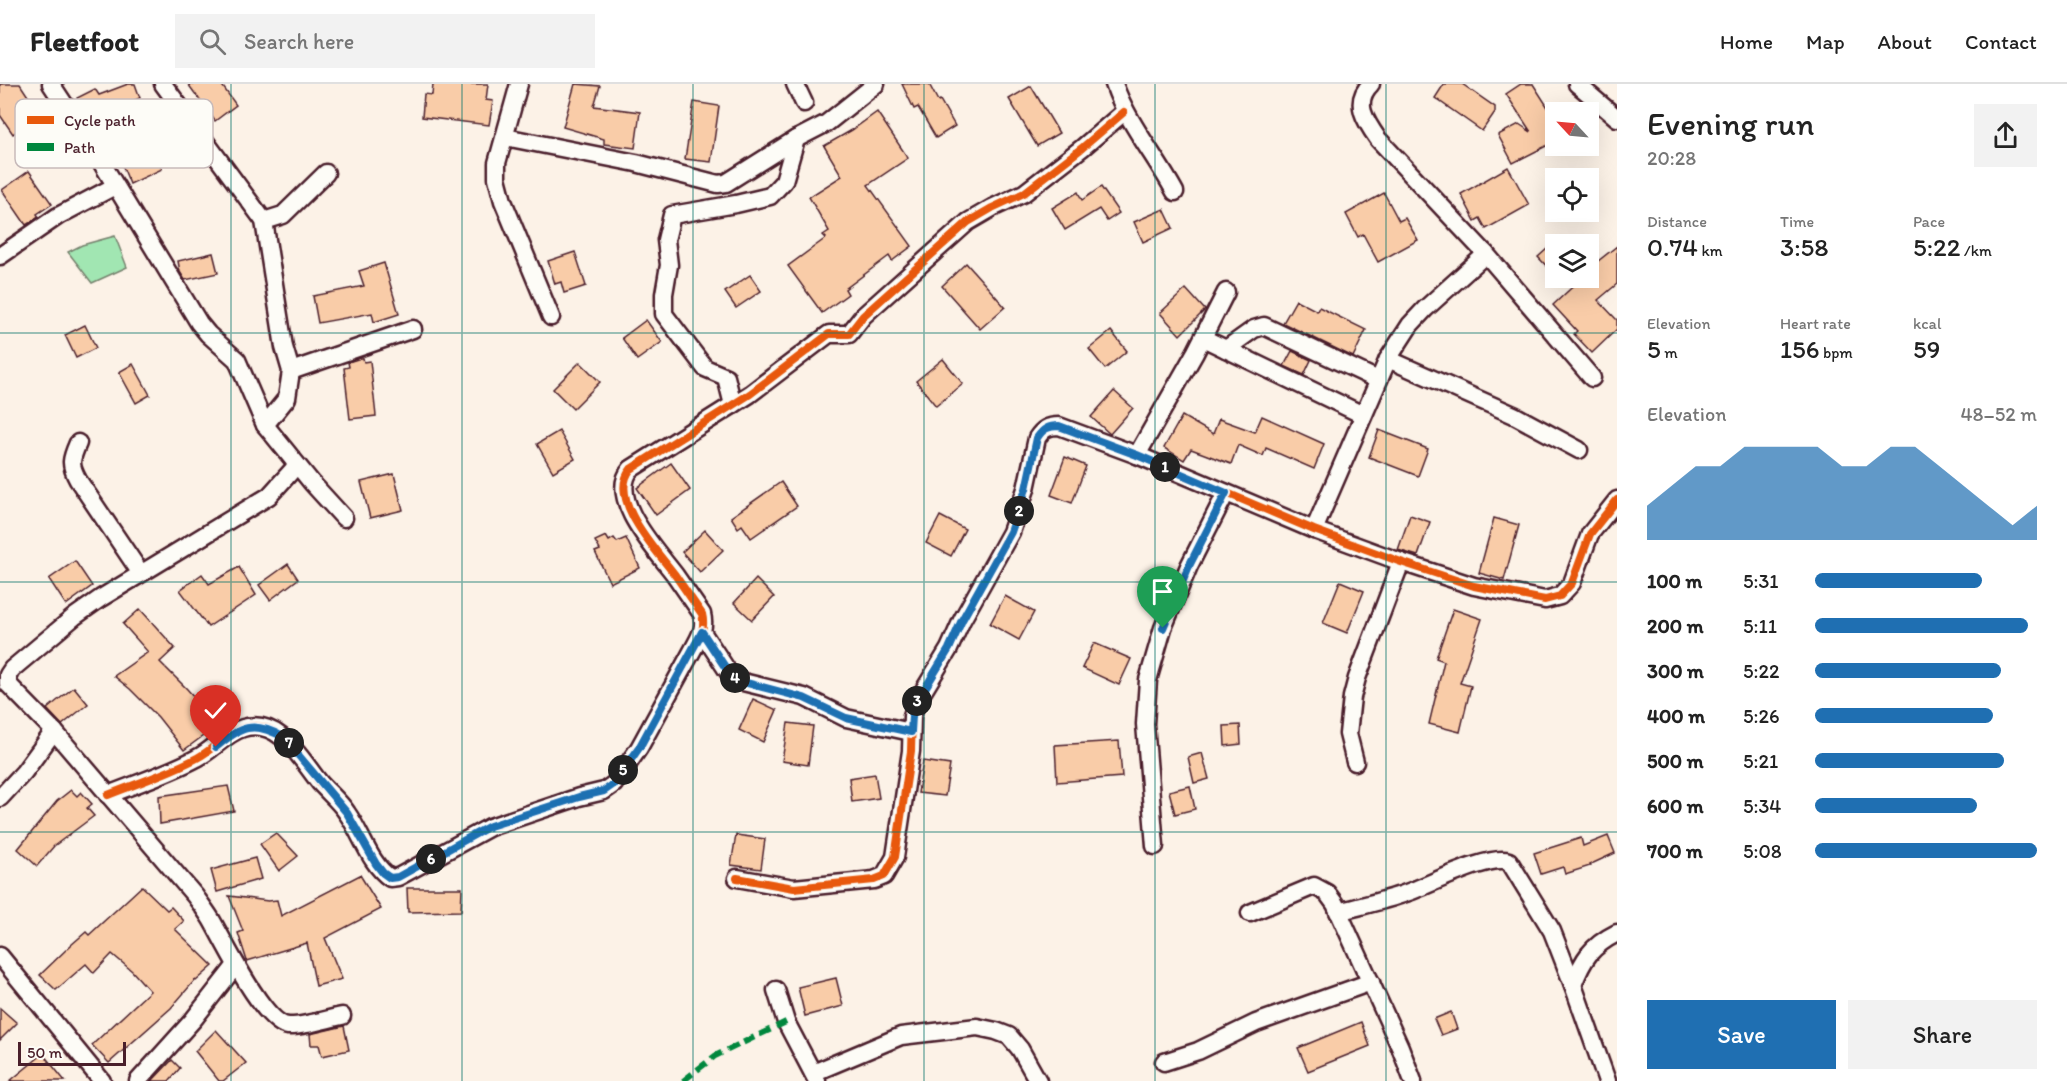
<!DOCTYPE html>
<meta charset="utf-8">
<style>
:root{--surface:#fff;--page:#f2f2f2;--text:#222;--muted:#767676;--line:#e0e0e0;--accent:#1f6fb2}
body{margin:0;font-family:Itim,sans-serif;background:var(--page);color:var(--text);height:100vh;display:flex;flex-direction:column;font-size:22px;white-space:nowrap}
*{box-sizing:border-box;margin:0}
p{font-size:20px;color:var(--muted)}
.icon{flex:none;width:33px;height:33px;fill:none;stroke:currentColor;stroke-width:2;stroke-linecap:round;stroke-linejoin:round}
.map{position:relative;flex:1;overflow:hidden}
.details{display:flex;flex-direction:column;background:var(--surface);width:450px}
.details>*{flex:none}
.needle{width:39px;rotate:296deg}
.controls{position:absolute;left:1545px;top:18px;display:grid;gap:12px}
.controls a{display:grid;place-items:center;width:54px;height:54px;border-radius:0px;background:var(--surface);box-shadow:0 6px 24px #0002;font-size:30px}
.scale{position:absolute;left:18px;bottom:15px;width:108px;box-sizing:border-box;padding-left:6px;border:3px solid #4a1f2b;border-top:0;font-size:16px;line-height:21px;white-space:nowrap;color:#4a1f2b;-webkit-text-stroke:4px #fdfcf7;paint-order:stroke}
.pin{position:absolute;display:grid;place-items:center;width:51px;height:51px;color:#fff;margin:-62px -26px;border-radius:50% 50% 50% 0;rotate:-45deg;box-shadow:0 0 6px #0007}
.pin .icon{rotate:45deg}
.km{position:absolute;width:30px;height:30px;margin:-15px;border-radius:50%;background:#222;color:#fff;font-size:16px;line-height:30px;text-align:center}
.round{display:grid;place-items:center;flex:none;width:63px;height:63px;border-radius:0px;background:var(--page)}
.head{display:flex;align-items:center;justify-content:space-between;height:102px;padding:0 30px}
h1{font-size:33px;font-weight:600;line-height:45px}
.metrics{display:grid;grid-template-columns:repeat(3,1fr);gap:9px;height:102px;padding:6px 30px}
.metrics div{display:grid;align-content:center}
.metrics b{font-size:26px;font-weight:600}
.metrics small{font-size:16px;font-weight:400}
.metrics p{font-size:16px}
.chart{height:168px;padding:12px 30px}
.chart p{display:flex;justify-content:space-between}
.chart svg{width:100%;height:108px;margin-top:6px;fill:var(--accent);opacity:.7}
.cta{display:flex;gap:12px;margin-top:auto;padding:12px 30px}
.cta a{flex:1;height:69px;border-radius:0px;background:var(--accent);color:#fff;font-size:24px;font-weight:600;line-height:69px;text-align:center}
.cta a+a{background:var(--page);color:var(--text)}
ul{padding:0 30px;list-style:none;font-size:20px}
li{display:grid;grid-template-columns:96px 72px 1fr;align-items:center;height:45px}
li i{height:15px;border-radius:8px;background:var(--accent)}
header{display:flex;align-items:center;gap:36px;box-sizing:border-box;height:84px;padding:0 30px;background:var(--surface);border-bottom:2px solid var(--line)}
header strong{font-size:28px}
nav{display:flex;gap:33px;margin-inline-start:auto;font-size:21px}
.search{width:420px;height:54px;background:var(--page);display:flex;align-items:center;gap:15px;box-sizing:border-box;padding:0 21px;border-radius:0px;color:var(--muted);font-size:22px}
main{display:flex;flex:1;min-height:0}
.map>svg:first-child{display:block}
.green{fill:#a1e6b2;stroke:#76826e;stroke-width:1.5}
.building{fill:#f9cca8;stroke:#4a1f2b;stroke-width:1.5}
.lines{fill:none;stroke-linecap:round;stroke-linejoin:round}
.street-casing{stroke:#4a1f2b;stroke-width:21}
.street{stroke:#fdfcf7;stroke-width:16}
.quiet{stroke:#00873e;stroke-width:6;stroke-dasharray:12 6;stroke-linecap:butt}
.cycleway-casing{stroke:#fdfcf7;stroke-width:11}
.cycleway{stroke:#e8590c;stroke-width:8}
.route-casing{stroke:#fff;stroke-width:12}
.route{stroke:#1f6fb2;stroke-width:8}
.grid{fill:none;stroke:#0f766e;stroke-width:1.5;stroke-opacity:0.55}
.key{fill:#fdfcf7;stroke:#c7baba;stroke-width:1.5}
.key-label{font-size:16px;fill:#4a1f2b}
</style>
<header>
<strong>Fleetfoot</strong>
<div class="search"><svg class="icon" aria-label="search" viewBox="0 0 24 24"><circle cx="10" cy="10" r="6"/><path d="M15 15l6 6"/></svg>Search here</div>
<nav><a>Home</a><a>Map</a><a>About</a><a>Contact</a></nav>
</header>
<main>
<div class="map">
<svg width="1617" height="997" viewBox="0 0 1617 997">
<rect width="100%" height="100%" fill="#fcf2e7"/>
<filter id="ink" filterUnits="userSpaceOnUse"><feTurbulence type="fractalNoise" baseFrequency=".0167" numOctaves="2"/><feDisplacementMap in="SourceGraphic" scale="12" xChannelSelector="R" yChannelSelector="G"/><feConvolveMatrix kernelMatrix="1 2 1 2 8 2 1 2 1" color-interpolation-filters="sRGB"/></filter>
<g filter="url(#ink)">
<polygon class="green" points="115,152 127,183 92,199 68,168 82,161"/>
<g class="building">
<polygon points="0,0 20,0 41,32 13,50 0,31"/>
<polygon points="128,0 135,0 140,14 88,38 77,14 95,5 99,11"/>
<polygon points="188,0 221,0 236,21 215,37"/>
<polygon points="433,0 488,0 486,16 493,17 489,41 422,33 424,10 432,11"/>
<polygon points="575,0 600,2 594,22 640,28 635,64 604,60 604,55 563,43"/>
<polygon points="902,0 929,0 938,17 940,16 955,42 936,54 918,23 914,25"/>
<polygon points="1444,0 1462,0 1495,23 1495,28 1482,47 1435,14"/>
<polygon points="1521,0 1533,0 1549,25 1551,24 1556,33 1556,57 1513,79 1498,51 1519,40 1531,48 1506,10"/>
<polygon points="1031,2 1059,49 1037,62 1009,15"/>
<polygon points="694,18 719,22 711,78 685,75"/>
<polygon points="877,28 908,74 868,101 912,162 892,177 889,172 845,205 848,210 822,229 788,182 826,154 823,151 829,147 809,113 842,92 824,62 852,46"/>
<polygon points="152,64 162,85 130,100 121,78"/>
<polygon points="1508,83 1529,121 1486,145 1480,134 1475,137 1461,110"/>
<polygon points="29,87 52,120 37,130 39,133 26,141 2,106"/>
<polygon points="1101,103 1119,129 1107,137 1099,125 1065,146 1052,124 1078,108 1082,116"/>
<polygon points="1384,109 1399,137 1405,134 1418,156 1378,178 1363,150 1358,153 1346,130"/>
<polygon points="1164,125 1173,144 1143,158 1134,138"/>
<polygon points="1556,157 1556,192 1538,173"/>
<polygon points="1617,162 1617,200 1598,216 1617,236 1617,245 1592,269 1574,250 1577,247 1553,221 1582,194 1588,194 1588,185"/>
<polygon points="575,168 586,202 564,209 561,198 555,200 548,177"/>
<polygon points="213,169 218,189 185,196 180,188 178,177"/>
<polygon points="384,179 399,230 374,238 372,229 318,239 313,212 364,202 359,187"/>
<polygon points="966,179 1005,223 980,245 942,202"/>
<polygon points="750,191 761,207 736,224 725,208"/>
<polygon points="1186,205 1205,226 1180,251 1160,229"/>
<polygon points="1296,216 1317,227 1319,223 1366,246 1353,273 1283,239"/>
<polygon points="646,236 662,258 637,276 622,254"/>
<polygon points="85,241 96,264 76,274 65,251"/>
<polygon points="1111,247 1127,267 1105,285 1089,265"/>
<polygon points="1292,267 1311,276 1304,291 1284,282"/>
<polygon points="361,274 363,274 364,278 370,277 376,332 350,335 344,284 349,283 348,278"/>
<polygon points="943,275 963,300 936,322 916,297"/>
<polygon points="580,278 600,298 573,325 553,305"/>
<polygon points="133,280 150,311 136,319 119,288"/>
<polygon points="1114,307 1133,324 1110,350 1091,333"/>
<polygon points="1182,332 1213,350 1219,335 1255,348 1262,332 1324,360 1314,385 1266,364 1263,372 1238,361 1231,380 1191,365 1184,376 1164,364"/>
<polygon points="1379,346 1428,365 1418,392 1369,373"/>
<polygon points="559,347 575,375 553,388 537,360"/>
<polygon points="1065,373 1086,382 1072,419 1051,411"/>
<polygon points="671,379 690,406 656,431 637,404"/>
<polygon points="394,390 403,426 370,434 361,398"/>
<polygon points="781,398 797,422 751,454 742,441 738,444 731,433"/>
<polygon points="1410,431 1430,438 1418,472 1398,466"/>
<polygon points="940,432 965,445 951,472 926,459"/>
<polygon points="1494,434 1519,441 1504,496 1479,489"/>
<polygon points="705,446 723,466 700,488 682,468"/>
<polygon points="606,452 609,457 614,454 617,458 626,454 640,484 610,499 595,468 600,466 595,457"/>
<polygon points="75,477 92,502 66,521 49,495"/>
<polygon points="288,480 298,495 270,516 259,501"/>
<polygon points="239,483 256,511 208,543 180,506 202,490 209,500"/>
<polygon points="756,495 774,513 752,536 734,519"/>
<polygon points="1340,497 1364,507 1347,549 1323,539"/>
<polygon points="1005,512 1034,528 1019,556 990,540"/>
<polygon points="140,525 175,564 160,578 187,605 203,623 201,625 218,641 184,666 158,633 130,605 114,592 148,568 123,540"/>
<polygon points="1453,525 1482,535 1460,599 1471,602 1460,648 1429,640 1444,577 1436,574"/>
<polygon points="1094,559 1131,575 1119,601 1082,584"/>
<polygon points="74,603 88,620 62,641 47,625"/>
<polygon points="753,615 777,626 763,658 739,646"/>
<polygon points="788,639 813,642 808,681 782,677"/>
<polygon points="1240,641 1241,660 1225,662 1224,642"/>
<polygon points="1119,657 1122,693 1057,698 1055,661"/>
<polygon points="1202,669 1209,695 1194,699 1188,673"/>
<polygon points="923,677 950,681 945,712 918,709"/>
<polygon points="875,690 879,714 852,718 849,694"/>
<polygon points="228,702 234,727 160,740 159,712"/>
<polygon points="1190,702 1195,725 1175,730 1169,707"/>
<polygon points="71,706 77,712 81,708 92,720 87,724 94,732 54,762 37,782 18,765 57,717"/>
<polygon points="276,749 298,772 279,787 260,760"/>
<polygon points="736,751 765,755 761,785 731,781"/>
<polygon points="1608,752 1615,769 1589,781 1590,782 1565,790 1563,783 1541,790 1534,769 1581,754 1583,762"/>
<polygon points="255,774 261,795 217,808 211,786"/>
<polygon points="360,791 381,825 325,854 342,895 316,902 307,859 247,877 238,849 243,847 229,812 268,817 277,816 281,832"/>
<polygon points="142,802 167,826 171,823 184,837 175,845 213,882 196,897 195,896 171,924 109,979 92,961 150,907 132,887 112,870 94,889 86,880 56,906 40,891 71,861 86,848 89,851"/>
<polygon points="407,804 462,804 461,827 408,828"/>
<polygon points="836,894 843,922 805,932 798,903"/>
<polygon points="0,924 17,939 0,956"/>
<polygon points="1451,928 1457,945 1441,951 1434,935"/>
<polygon points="1361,938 1370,962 1308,987 1298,964"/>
<polygon points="344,942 349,966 322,972 319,961 311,961 310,950"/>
<polygon points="216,946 246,979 223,997 219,997 195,967"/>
<polygon points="43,970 65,997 10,997"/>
<polygon points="172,976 180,984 169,997 152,997"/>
</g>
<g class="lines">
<g class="street-casing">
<g id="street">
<polyline points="51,0 86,53 199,239 208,250 237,276 265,341 312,399 344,434"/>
<polyline points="163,0 264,137 284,263 291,287 287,314 265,341"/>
<polyline points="519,0 497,79 497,94 503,117 551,233"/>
<polyline points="795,0 804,19"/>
<path d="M 1114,0 C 1128,40 1155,71 1175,108"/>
<path d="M 1371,0 C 1352,18 1366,38 1378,55 L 1486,170 L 1592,294"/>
<polyline points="1577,0 1617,34"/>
<polyline points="505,53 636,79 718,100 726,99 796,55 827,39 876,0"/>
<polyline points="264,137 283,131 326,89"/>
<polyline points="0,172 58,132 115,102"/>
<polyline points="1203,254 1363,331"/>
<polyline points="1226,265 1254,245 1264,242 1378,296"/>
<polyline points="1388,275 1514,331 1579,366"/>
<polyline points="291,287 413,245"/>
<polyline points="733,321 726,293 705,284 664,230 664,210 669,181 666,156 672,131 736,120 770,112 784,97 796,55"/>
<path d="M 78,359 C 71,375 69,380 78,396 L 140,488"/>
<polyline points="1137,371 1195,269 1226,208"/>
<path d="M 297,381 L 269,412 L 101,514 L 74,533 L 12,585 L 8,591 L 8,600 L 54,647 L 195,812 C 200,819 206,827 211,835 C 224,857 263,939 288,942 C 302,943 327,935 342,932"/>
<polyline points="1314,446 1388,275 1410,241 1425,225 1486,170"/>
<polyline points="702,548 729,589 743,598 804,613 846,634 911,648"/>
<polyline points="1355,678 1348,650 1352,613 1357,594 1401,478"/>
<path d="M 108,711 C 138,699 169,689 197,674 C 213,666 226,649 243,644 C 280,633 301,676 320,699 C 329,709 340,718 347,729 C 362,750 369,779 390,794 L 398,793 L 490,743 L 579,713 L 604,707 L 614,700 L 639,664 L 696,560 C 702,549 705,542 702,530 C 693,517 684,504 675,491 C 658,468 606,414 631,385 L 750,310 L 829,250 L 849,250 L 863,232 L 968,138 L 992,124 L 1024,109 L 1082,64 L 1124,28"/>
<polyline points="0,714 24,688 54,647"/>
<polyline points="1155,762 1145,640 1148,596 1163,544 1189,482 1226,409"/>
<path d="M 737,794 L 794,804 L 874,796 L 884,792 L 895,773 L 911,667 L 912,632 L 916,619 L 949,565 L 962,536 L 1011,448 L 1026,405 L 1037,354 C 1043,345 1048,342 1059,342 L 1137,371 L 1314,446 L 1401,478 L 1474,502 L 1545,516 L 1560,512 L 1572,499 L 1590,450 L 1617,416"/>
<path d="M 1338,828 C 1360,822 1384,817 1406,809 C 1428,802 1488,770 1509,777 L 1552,847 L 1573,901 L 1607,997"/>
<polyline points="1250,829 1314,802 1327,809 1335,820 1400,963 1413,997"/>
<polyline points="0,872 102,997"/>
<path d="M 1573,901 C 1583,875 1591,862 1617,849"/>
<polyline points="776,906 786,938 817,997"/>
<polyline points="1164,978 1198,967 1256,939 1371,898"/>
<polyline points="813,989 901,952 977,943 996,947 1009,952 1020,965 1038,997"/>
<polyline points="138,997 193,936 236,881"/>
</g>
</g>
<use href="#street" class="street"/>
<polyline class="quiet" points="683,997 715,972 786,938"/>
<g class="cycleway-casing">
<g id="cycleway">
<path d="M 108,711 C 138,699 169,689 197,674 C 213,666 226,649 243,644 C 280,633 301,676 320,699 C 329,709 340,718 347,729 C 362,750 369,779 390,794 L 398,793 L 490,743 L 579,713 L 604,707 L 614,700 L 639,664 L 696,560 C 702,549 705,542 702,530 C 693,517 684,504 675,491 C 658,468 606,414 631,385 L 750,310 L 829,250 L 849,250 L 863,232 L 968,138 L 992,124 L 1024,109 L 1082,64 L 1124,28"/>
<path d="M 737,794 L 794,804 L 874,796 L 884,792 L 895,773 L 911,667 L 912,632 L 916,619 L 949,565 L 962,536 L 1011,448 L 1026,405 L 1037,354 C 1043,345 1048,342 1059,342 L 1137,371 L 1314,446 L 1401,478 L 1474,502 L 1545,516 L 1560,512 L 1572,499 L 1590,450 L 1617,416"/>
</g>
</g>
<use href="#cycleway" class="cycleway"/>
</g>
</g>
<g class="lines" filter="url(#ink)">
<g class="route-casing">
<path id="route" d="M 216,663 C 240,643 253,636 283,653 L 347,729 L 376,780 L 383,789 L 390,794 L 398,793 L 490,742 L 579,713 L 604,707 L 614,700 L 639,664 L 702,548 L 729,589 L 743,598 L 804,614 L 846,634 L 911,648 L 912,632 L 916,619 L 949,565 L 962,536 L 1011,448 L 1026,405 L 1037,354 C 1043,345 1048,342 1059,342 L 1137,371 L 1226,409 L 1189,482 L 1163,544"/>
</g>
<use href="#route" class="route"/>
</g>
<path class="grid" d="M 231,0 L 231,997M 462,0 L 462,997M 693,0 L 693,997M 924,0 L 924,997M 1155,0 L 1155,997M 1386,0 L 1386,997M 0,249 L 1617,249M 0,498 L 1617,498M 0,748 L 1617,748"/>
<rect x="15" y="15" width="198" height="69" rx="9" class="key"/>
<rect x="27" y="32" width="27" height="8" fill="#e8590c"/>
<rect x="27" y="59" width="27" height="8" fill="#00873e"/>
<g class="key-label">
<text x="64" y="42">Cycle path</text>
<text x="64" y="69">Path</text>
</g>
</svg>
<div class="controls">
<a><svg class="needle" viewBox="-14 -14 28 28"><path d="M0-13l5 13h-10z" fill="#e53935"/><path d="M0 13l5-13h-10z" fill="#767676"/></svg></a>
<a><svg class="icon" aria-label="locate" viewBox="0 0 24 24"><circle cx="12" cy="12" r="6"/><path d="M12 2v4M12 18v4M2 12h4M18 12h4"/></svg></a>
<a><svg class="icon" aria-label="layers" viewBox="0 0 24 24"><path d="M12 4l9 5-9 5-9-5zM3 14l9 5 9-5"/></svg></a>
</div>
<div class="scale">50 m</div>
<div class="pin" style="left:1163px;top:544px;background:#1e9e55"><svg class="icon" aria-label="arrive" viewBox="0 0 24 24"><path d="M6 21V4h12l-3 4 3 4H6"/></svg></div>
<div class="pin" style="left:216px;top:663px;background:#d93025"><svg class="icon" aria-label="check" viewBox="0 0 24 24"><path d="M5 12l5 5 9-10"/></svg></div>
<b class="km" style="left:1165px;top:383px">1</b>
<b class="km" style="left:1019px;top:427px">2</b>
<b class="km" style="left:917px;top:617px">3</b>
<b class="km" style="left:735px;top:594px">4</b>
<b class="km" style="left:623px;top:686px">5</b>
<b class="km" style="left:431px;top:775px">6</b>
<b class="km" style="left:289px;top:659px">7</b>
</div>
<section class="details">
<div class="head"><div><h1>Evening run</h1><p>20:28</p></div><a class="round"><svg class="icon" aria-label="share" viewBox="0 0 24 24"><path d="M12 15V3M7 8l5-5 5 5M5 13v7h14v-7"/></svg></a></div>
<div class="metrics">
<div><p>Distance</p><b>0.74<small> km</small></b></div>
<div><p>Time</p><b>3:58</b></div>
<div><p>Pace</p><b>5:22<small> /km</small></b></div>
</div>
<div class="metrics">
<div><p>Elevation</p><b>5<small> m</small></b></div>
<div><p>Heart rate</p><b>156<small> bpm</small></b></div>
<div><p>kcal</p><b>59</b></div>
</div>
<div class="chart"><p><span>Elevation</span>48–52 m</p>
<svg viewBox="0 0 160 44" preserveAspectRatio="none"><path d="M0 44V30L10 22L20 14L30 14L40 6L50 6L60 6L70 6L80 14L90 14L100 6L110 6L120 14L130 22L140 30L150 38L160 30V44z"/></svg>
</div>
<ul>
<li><b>100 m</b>5:31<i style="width:75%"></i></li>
<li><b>200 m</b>5:11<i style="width:96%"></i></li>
<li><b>300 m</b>5:22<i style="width:84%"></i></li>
<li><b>400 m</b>5:26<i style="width:80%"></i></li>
<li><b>500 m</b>5:21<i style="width:85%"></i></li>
<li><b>600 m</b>5:34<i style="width:73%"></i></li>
<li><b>700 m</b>5:08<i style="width:100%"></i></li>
</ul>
<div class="cta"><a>Save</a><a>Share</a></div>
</section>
</main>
